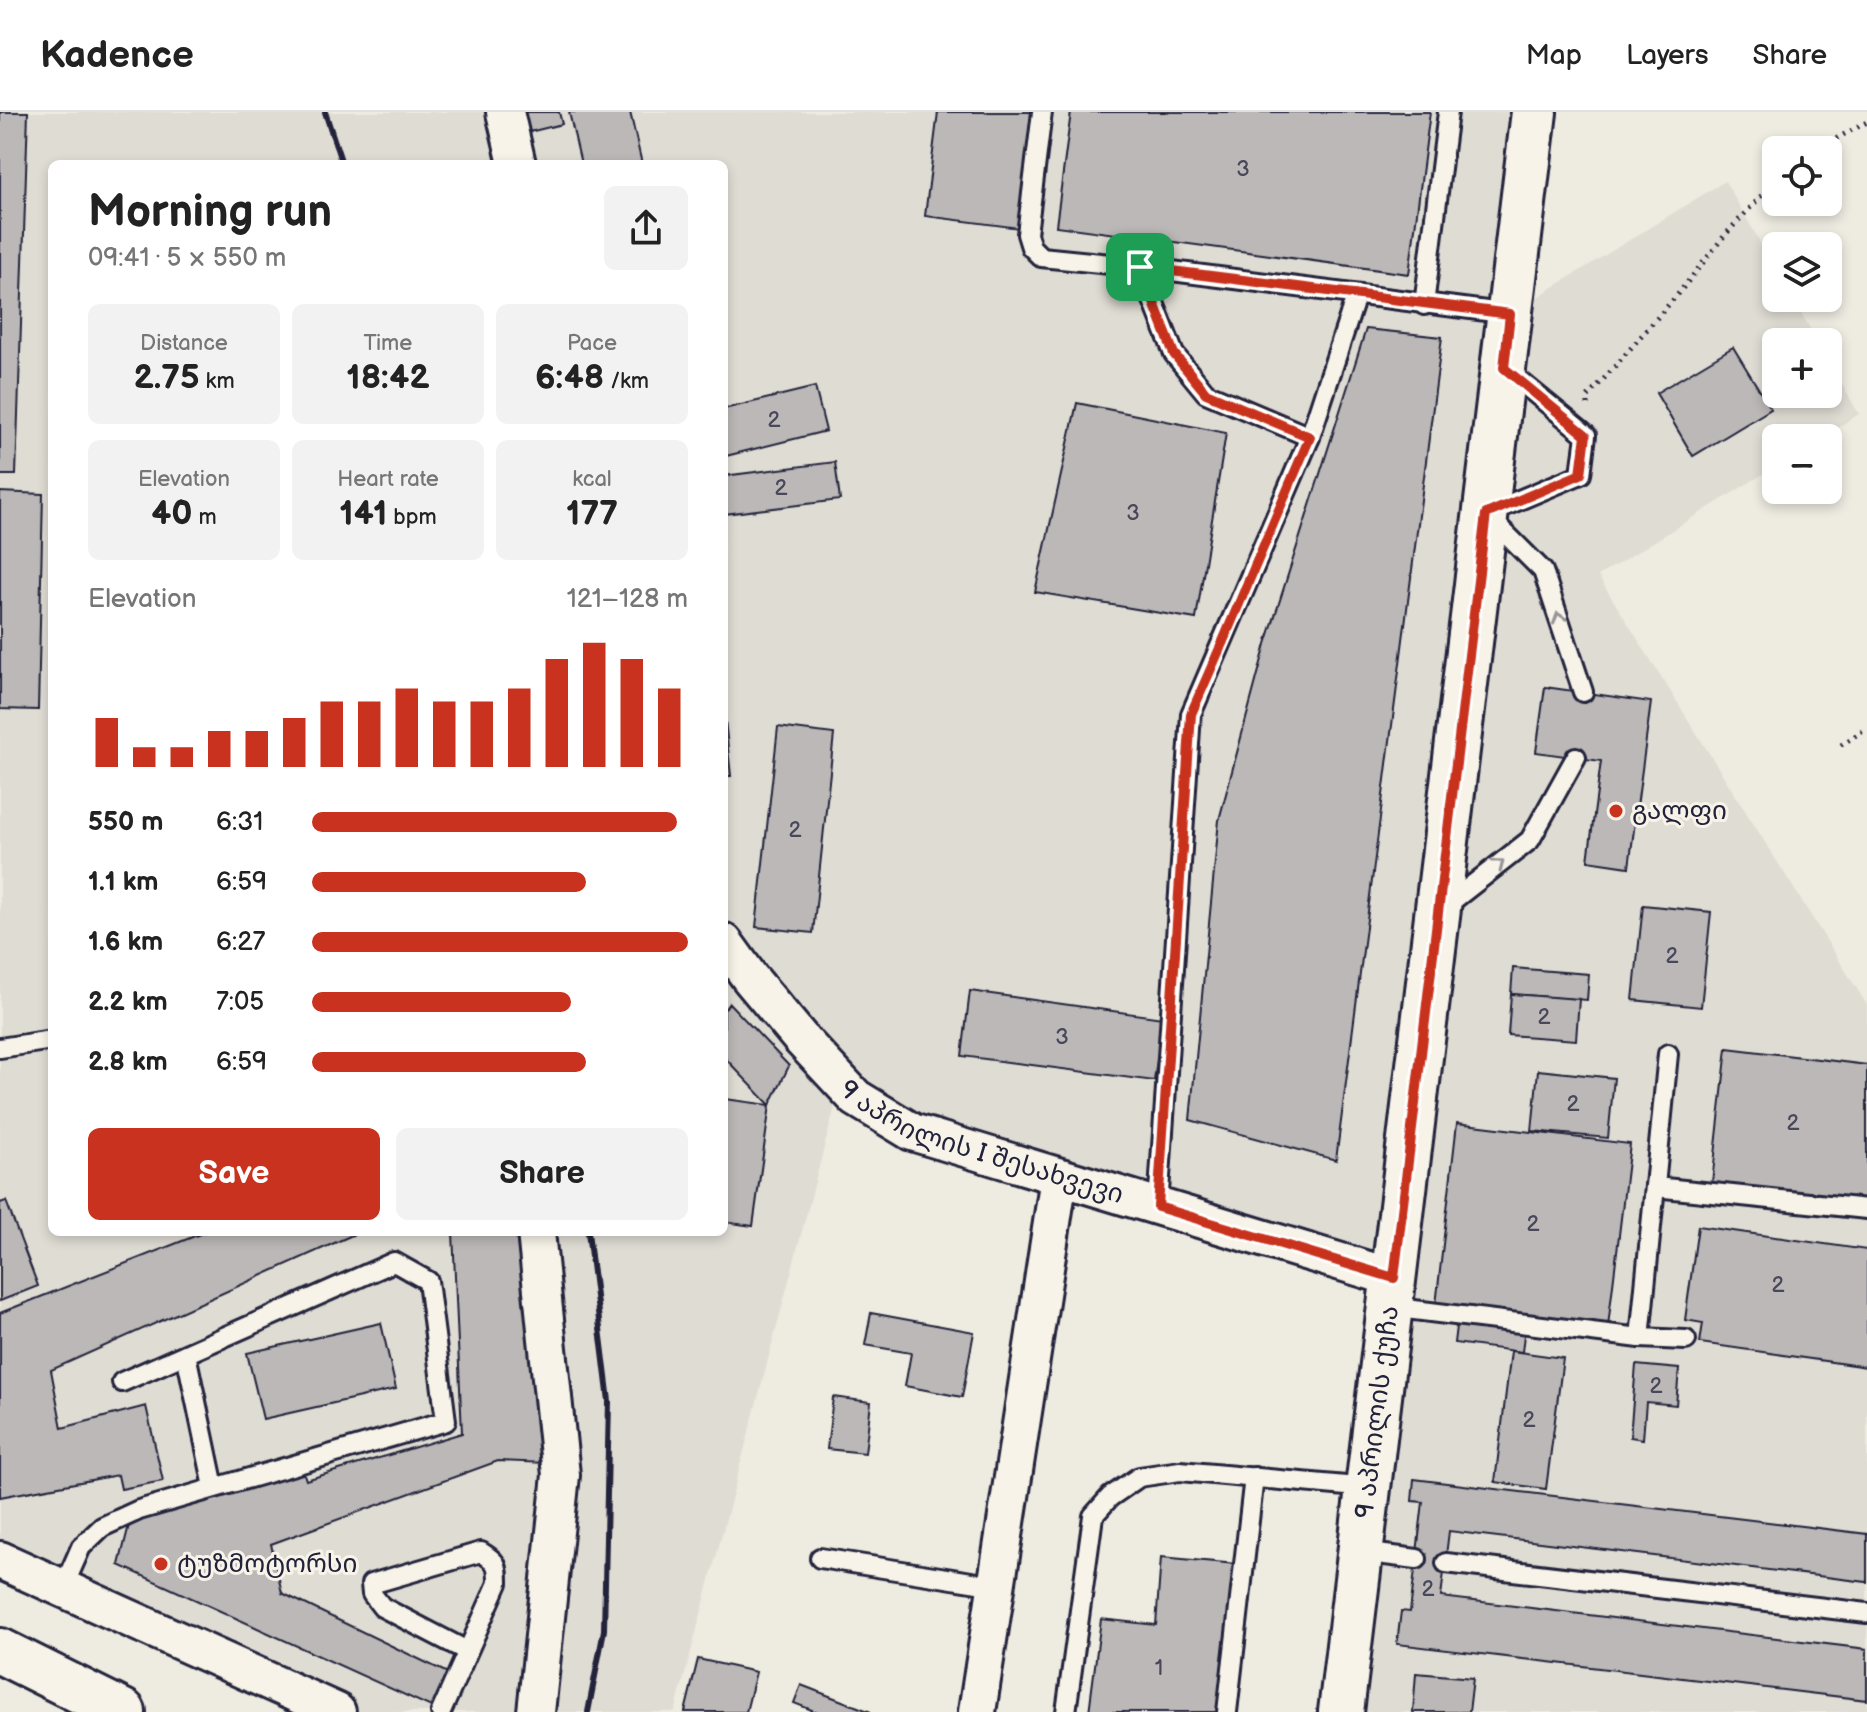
<!DOCTYPE html>
<meta charset="utf-8">
<style>
:root{--surface:#fff;--page:#f2f2f2;--text:#222;--muted:#767676;--line:#e0e0e0;--accent:#c8321e}
body{margin:0;font-family:"Balsamiq Sans","Noto Sans Georgian",sans-serif;background:var(--page);color:var(--text);height:100vh;display:flex;flex-direction:column;font-size:30px;white-space:nowrap}
*{box-sizing:border-box;margin:0}
p{font-size:26px;color:var(--muted)}
.icon{flex:none;width:44px;height:44px;fill:none;stroke:currentColor;stroke-width:2;stroke-linecap:round;stroke-linejoin:round}
.map{position:relative;flex:1;overflow:hidden}
.sheet{position:absolute;left:48px;top:48px;width:680px;height:1076px;display:flex;flex-direction:column;background:var(--surface);border-radius:12px;box-shadow:0 4px 12px #0003}
.sheet>*{flex:none}
.tools{position:absolute;left:1762px;top:24px;display:grid;gap:16px}
.tools a{display:grid;place-items:center;width:80px;height:80px;border-radius:12px;background:var(--surface);box-shadow:0 4px 12px #0003;font-size:40px}
.pin{position:absolute;display:grid;place-items:center;width:68px;height:68px;color:#fff;margin:-34px;border-radius:16px;box-shadow:0 4px 12px #0006}
.round{display:grid;place-items:center;flex:none;width:84px;height:84px;border-radius:12px;background:var(--page)}
.summary{display:flex;align-items:center;justify-content:space-between;height:136px;padding:0 40px}
h1{font-size:44px;font-weight:700;line-height:60px}
.stats{display:grid;grid-template-columns:repeat(3,1fr);gap:12px;height:136px;padding:8px 40px}
.stats div{display:grid;align-content:center;border-radius:12px;background:var(--page);text-align:center}
.stats b{font-size:34px;font-weight:700}
.stats small{font-size:22px;font-weight:400}
.stats p{font-size:22px}
.chart{height:224px;padding:16px 40px}
.chart p{display:flex;justify-content:space-between}
.chart svg{width:100%;height:144px;margin-top:8px;stroke:var(--accent);stroke-width:6}
.cta{display:flex;gap:16px;margin-top:auto;padding:16px 40px}
.cta a{flex:1;height:92px;border-radius:12px;background:var(--accent);color:#fff;font-size:32px;font-weight:700;line-height:92px;text-align:center}
.cta a+a{background:var(--page);color:var(--text)}
ul{padding:0 40px;list-style:none;font-size:26px}
li{display:grid;grid-template-columns:128px 96px 1fr;align-items:center;height:60px}
li i{height:20px;border-radius:10px;background:var(--accent)}
header{display:flex;align-items:center;gap:48px;box-sizing:border-box;height:112px;padding:0 40px;background:var(--surface);border-bottom:2px solid var(--line)}
header strong{font-size:38px}
nav{display:flex;gap:44px;margin-inline-start:auto;font-size:28px}
.map>svg:first-child{display:block}
.built{fill:#dfdcd4;fill-rule:evenodd}
.building{fill:#bbb8b7;stroke:#22223b;stroke-width:2}
.lines{fill:none;stroke-linecap:round;stroke-linejoin:round}
.lane-casing{stroke:#22223b;stroke-width:24}
.street-casing{stroke:#22223b;stroke-width:42}
.primary-casing{stroke:#22223b;stroke-width:50}
.path{stroke:#22223b;stroke-width:5;stroke-dasharray:2 6;stroke-linecap:butt}
.lane{stroke:#f7f3e8;stroke-width:18}
.street{stroke:#f7f3e8;stroke-width:36}
.primary{stroke:#f7f3e8;stroke-width:44}
.rail{stroke:#22223b;stroke-width:6}
.oneway{stroke:#97959a}
.route-casing{stroke:#fff;stroke-width:16}
.route{stroke:#c8321e;stroke-width:10}
.poi-dot{fill:#c8321e;stroke:#f7f3e8;stroke-width:3}
.labels{text-anchor:middle;dominant-baseline:central;stroke-width:6;stroke-linejoin:round;paint-order:stroke}
.number-label{font-size:22px;fill:#48485a}
.poi-label{font-size:26px;fill:#22223b;stroke:#f7f3e8;text-anchor:start}
.street-label{font-size:26px;fill:#22223b;stroke:#f7f3e8}
</style>
<header>
<strong>Kadence</strong>
<nav><a>Map</a><a>Layers</a><a>Share</a></nav>
</header>
<div class="map">
<svg width="1867" height="1600" viewBox="0 0 1867 1600">
<rect width="100%" height="100%" fill="#eeebe1"/>
<filter id="ink" filterUnits="userSpaceOnUse"><feTurbulence type="fractalNoise" baseFrequency=".0125" numOctaves="2"/><feDisplacementMap in="SourceGraphic" scale="16" xChannelSelector="R" yChannelSelector="G"/><feConvolveMatrix kernelMatrix="1 2 1 2 8 2 1 2 1" color-interpolation-filters="sRGB"/></filter>
<g filter="url(#ink)">
<path class="built" d="M 0,0 L 1534,0 L 1510,202 L 1725,69 L 1776,158 L 1776,186 L 1792,186 L 1818,230 L 1776,230 L 1776,282 L 1828,282 L 1828,248 L 1859,302 L 1821,326 L 1776,326 L 1776,354 L 1598,464 L 1867,893 L 1867,1600 L 1341,1600 L 1393,1166 L 1061,1069 L 840,975 L 675,1600 L 286,1600 L 0,1466 ZM 52,52 L 724,52 L 724,1120 L 52,1120 Z"/>
<g class="building">
<polygon points="0,0 28,0 16,363 0,363"/>
<polygon points="511,0 559,0 562,12 517,23"/>
<polygon points="569,0 630,0 642,52 581,52"/>
<polygon points="938,0 1033,0 1019,116 925,104"/>
<polygon points="1071,0 1430,0 1409,162 1056,114"/>
<polygon points="1366,217 1442,225 1336,1048 1190,1008 1219,708 1266,532"/>
<polygon points="1733,235 1771,297 1693,344 1656,281"/>
<polygon points="815,275 826,319 726,344 724,336 724,297"/>
<polygon points="1077,291 1226,321 1196,507 1035,480"/>
<polygon points="835,350 840,388 724,402 724,364"/>
<polygon points="0,380 43,382 38,598 0,597"/>
<polygon points="1545,575 1651,590 1629,755 1588,749 1601,649 1536,640"/>
<polygon points="724,598 731,664 724,664"/>
<polygon points="778,615 834,622 813,821 756,815"/>
<polygon points="1643,793 1711,800 1701,895 1633,888"/>
<polygon points="1513,856 1589,862 1587,888 1511,882"/>
<polygon points="970,879 1163,906 1154,969 962,944"/>
<polygon points="1511,882 1579,887 1576,928 1508,923"/>
<polygon points="729,891 789,954 770,993 724,945 724,898"/>
<polygon points="1727,936 1867,953 1867,1088 1712,1070"/>
<polygon points="1538,958 1614,966 1608,1026 1532,1019"/>
<polygon points="725,987 770,993 753,1114 724,1110"/>
<polygon points="1457,1011 1630,1032 1608,1214 1436,1193"/>
<polygon points="6,1089 38,1174 0,1189 0,1091"/>
<polygon points="1698,1114 1867,1138 1867,1255 1700,1231 1703,1211 1685,1208"/>
<polygon points="205,1120 359,1120 51,1258 62,1316 146,1294 163,1369 121,1377 118,1363 0,1385 0,1201"/>
<polygon points="453,1120 527,1120 546,1351 498,1349 271,1432 282,1481 454,1564 440,1599 119,1453 131,1405 303,1359 306,1368 462,1321"/>
<polygon points="871,1201 974,1220 962,1285 905,1274 911,1241 865,1233"/>
<polygon points="1457,1206 1525,1214 1522,1240 1454,1231"/>
<polygon points="381,1211 396,1277 263,1307 247,1241"/>
<polygon points="1511,1239 1563,1246 1546,1377 1495,1370"/>
<polygon points="1636,1253 1679,1257 1676,1293 1646,1290 1643,1327 1630,1325"/>
<polygon points="833,1285 871,1290 865,1341 827,1337"/>
<polygon points="1414,1367 1867,1422 1867,1470 1449,1419 1441,1485 1867,1537 1867,1588 1397,1532 1401,1499 1410,1500 1423,1390 1412,1389"/>
<polygon points="1161,1445 1236,1452 1217,1600 1089,1600 1101,1507 1156,1513"/>
<polygon points="698,1547 756,1560 746,1600 685,1600"/>
<polygon points="1416,1561 1473,1566 1469,1600 1413,1600"/>
<polygon points="801,1573 871,1600 811,1600 812,1598 794,1591"/>
</g>
<g class="lines">
<g class="lane-casing">
<g id="lane">
<polyline points="1042,0 1027,122 1031,135 1041,145 1140,155 1510,202"/>
<polyline points="1140,155 1174,242 1206,281 1310,325"/>
<polyline points="1424,193 1448,0"/>
<polyline points="1504,256 1586,323 1581,362 1486,402 1543,459 1583,580"/>
<polyline points="1443,796 1530,728 1576,645"/>
<polyline points="0,936 52,928"/>
<polyline points="1655,1075 1867,1097"/>
<polyline points="1158,1095 1191,602 1310,325 1356,184"/>
<polyline points="1390,1195 1640,1226 1686,1228"/>
<polyline points="1640,1226 1668,942"/>
<polyline points="186,1242 214,1375"/>
<polyline points="1361,1440 1417,1447"/>
<polyline points="820,1446 997,1474"/>
<polyline points="1446,1451 1867,1501"/>
<polyline points="63,1476 81,1435 102,1415 139,1398 446,1309 428,1169 394,1150 122,1270"/>
<path d="M 441,1600 L 498,1471 C 498,1452 497,1450 481,1440 L 371,1472 L 372,1482 L 382,1495 L 467,1539"/>
<polyline points="1066,1600 1093,1404 1110,1385 1139,1365 1180,1359 1368,1376"/>
<polyline points="1227,1600 1254,1365"/>
</g>
</g>
<g class="street-casing">
<g id="street">
<polyline points="505,0 517,52"/>
<path id="s1" d="M 724,830 L 750,866 L 801,927 L 856,986 L 912,1020 L 1394,1166"/>
<polyline points="536,1120 561,1363 536,1600"/>
<polyline points="0,1448 337,1600"/>
<polyline points="977,1600 1059,1065"/>
</g>
</g>
<g class="primary-casing">
<g id="primary">
<polyline points="0,1539 123,1600"/>
<path id="s2" d="M 1341,1600 L 1534,0"/>
</g>
</g>
<g class="path">
<polyline points="1815,38 1867,10"/>
<polyline points="1588,293 1588,285 1678,182 1725,123 1776,68"/>
<polyline points="1841,633 1867,616"/>
</g>
<use href="#lane" class="lane"/>
<use href="#street" class="street"/>
<use href="#primary" class="primary"/>
<g class="rail">
<polyline points="325,0 342,52"/>
<polyline points="588,1600 604,1518 609,1289 588,1120"/>
</g>
</g>
<defs><path id="oneway-chevron" d="M-2-3.5L2.5 0L-2 3.5" fill="none" stroke-width="1.6" stroke-linecap="round" stroke-linejoin="round" transform="scale(2)"/></defs>
<g class="oneway">
<use href="#oneway-chevron" transform="translate(1559 506) rotate(-108)"/>
<use href="#oneway-chevron" transform="translate(1499 752) rotate(-38)"/>
</g>
</g>
<g class="lines" filter="url(#ink)">
<g class="route-casing">
<polygon id="route" points="1140,155 1510,202 1504,256 1586,323 1581,362 1486,402 1394,1166 1158,1095 1191,602 1224,527 1310,325 1206,281 1174,242"/>
</g>
<use href="#route" class="route"/>
</g>
<g class="poi-dot">
<circle cx="1616" cy="699" r="8"/>
<circle cx="161" cy="1452" r="8"/>
</g>
<g class="labels">
<g class="number-label">
<text x="1243" y="57">3</text>
<text x="774" y="308">2</text>
<text x="781" y="376">2</text>
<text x="1133" y="401">3</text>
<text x="795" y="718">2</text>
<text x="1672" y="844">2</text>
<text x="1544" y="905">2</text>
<text x="1062" y="925">3</text>
<text x="1573" y="992">2</text>
<text x="1793" y="1011">2</text>
<text x="1533" y="1112">2</text>
<text x="1778" y="1173">2</text>
<text x="1656" y="1274">2</text>
<text x="1529" y="1308">2</text>
<text x="1428" y="1477">2</text>
<text x="1159" y="1556">1</text>
</g>
<g class="poi-label">
<text x="1632" y="699">გალფი</text>
<text x="177" y="1452">ტუზმოტორსი</text>
</g>
<g class="street-label">
<text stroke="none"><textPath href="#s1" startOffset="338">9 აპრილის I შესახვევი</textPath></text>
<text stroke="none"><textPath href="#s2" startOffset="302">9 აპრილის ქუჩა</textPath></text>
</g>
</g>
</svg>
<div class="tools">
<a><svg class="icon" aria-label="locate" viewBox="0 0 24 24"><circle cx="12" cy="12" r="6"/><path d="M12 2v4M12 18v4M2 12h4M18 12h4"/></svg></a>
<a><svg class="icon" aria-label="layers" viewBox="0 0 24 24"><path d="M12 4l9 5-9 5-9-5zM3 14l9 5 9-5"/></svg></a>
<a>+</a>
<a>−</a>
</div>
<div class="pin" style="left:1140px;top:155px;background:#1e9e55"><svg class="icon" aria-label="arrive" viewBox="0 0 24 24"><path d="M6 21V4h12l-3 4 3 4H6"/></svg></div>
<section class="sheet">
<div class="summary"><div><h1>Morning run</h1><p>09:41 · 5 × 550 m</p></div><a class="round"><svg class="icon" aria-label="share" viewBox="0 0 24 24"><path d="M12 15V3M7 8l5-5 5 5M5 13v7h14v-7"/></svg></a></div>
<div class="stats">
<div><p>Distance</p><b>2.75<small> km</small></b></div>
<div><p>Time</p><b>18:42</b></div>
<div><p>Pace</p><b>6:48<small> /km</small></b></div>
</div>
<div class="stats">
<div><p>Elevation</p><b>40<small> m</small></b></div>
<div><p>Heart rate</p><b>141<small> bpm</small></b></div>
<div><p>kcal</p><b>177</b></div>
</div>
<div class="chart"><p><span>Elevation</span>121–128 m</p>
<svg viewBox="0 0 160 44" preserveAspectRatio="none"><path d="M5 44V29M15 44V38M25 44V38M35 44V33M45 44V33M55 44V29M65 44V24M75 44V24M85 44V20M95 44V24M105 44V24M115 44V20M125 44V11M135 44V6M145 44V11M155 44V20"/></svg>
</div>
<ul>
<li><b>550 m</b>6:31<i style="width:97%"></i></li>
<li><b>1.1 km</b>6:59<i style="width:73%"></i></li>
<li><b>1.6 km</b>6:27<i style="width:100%"></i></li>
<li><b>2.2 km</b>7:05<i style="width:69%"></i></li>
<li><b>2.8 km</b>6:59<i style="width:73%"></i></li>
</ul>
<div class="cta"><a>Save</a><a>Share</a></div>
</section>
</div>
